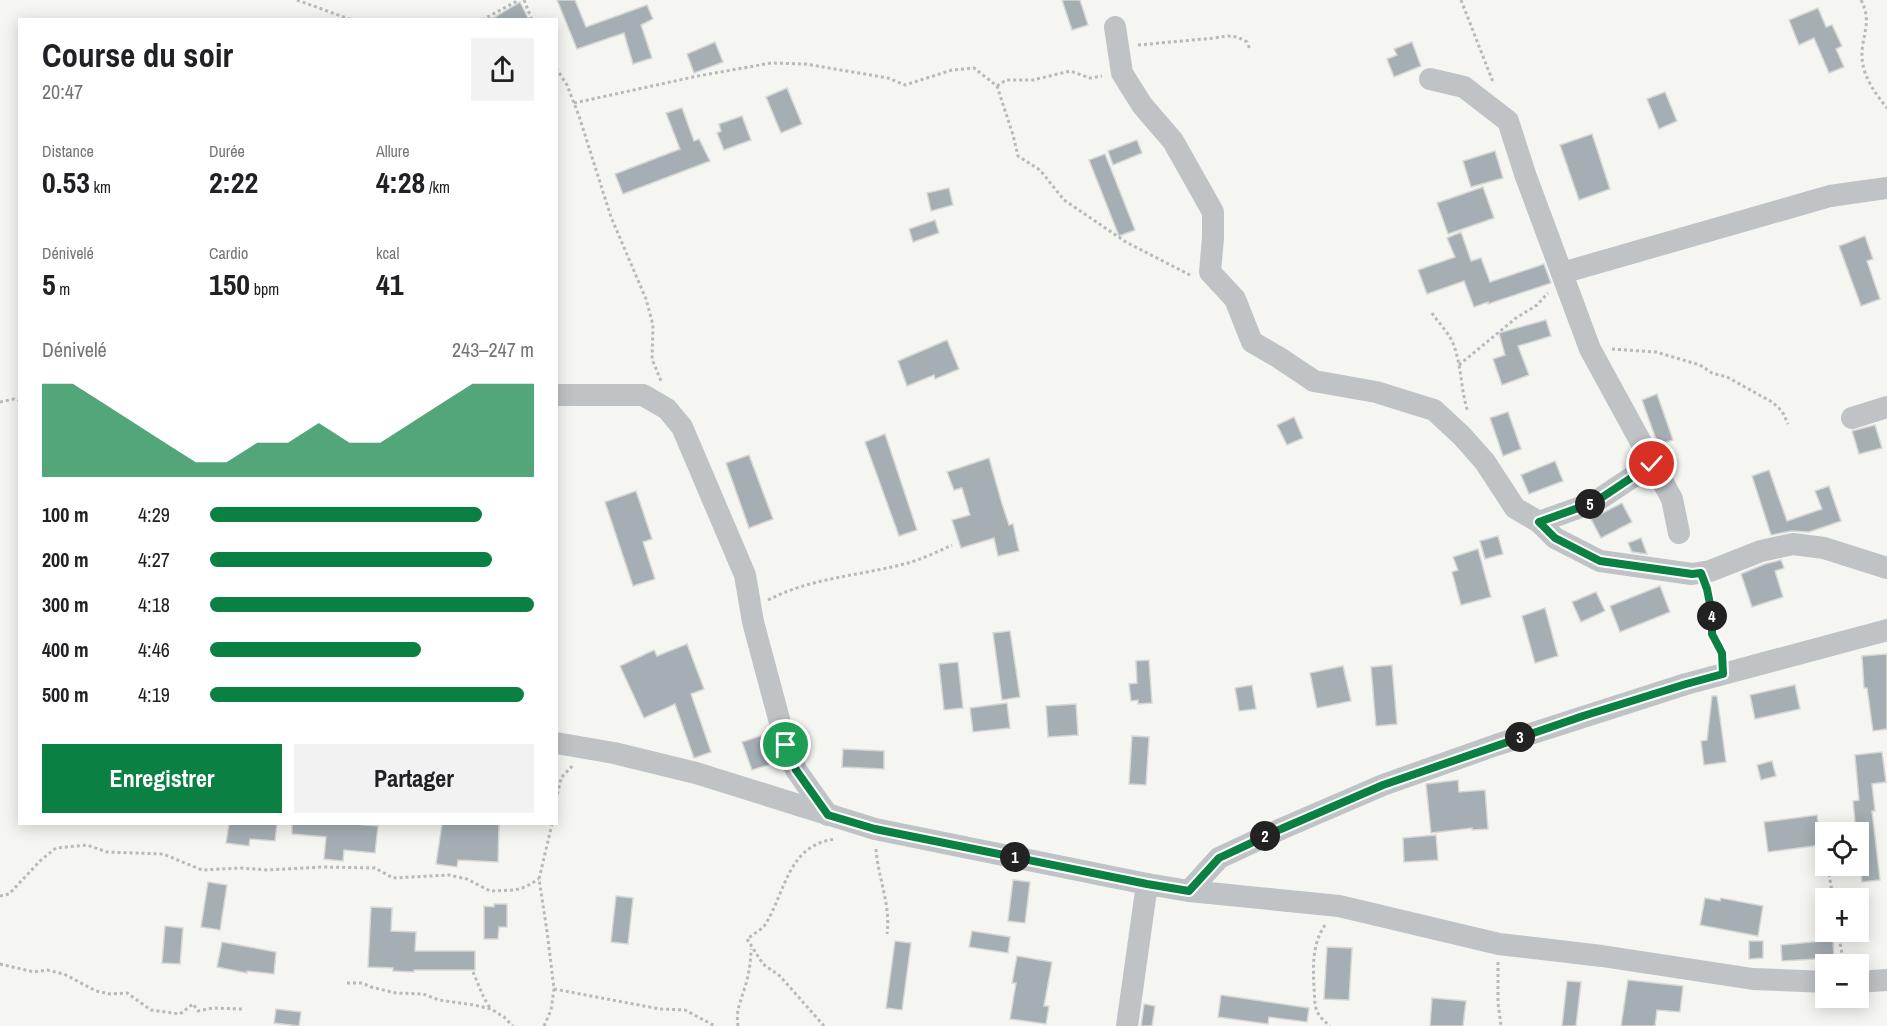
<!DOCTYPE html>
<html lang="fr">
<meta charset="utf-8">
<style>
:root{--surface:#fff;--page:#f2f2f2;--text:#202124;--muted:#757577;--accent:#0b8043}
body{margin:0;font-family:"Archivo Narrow",sans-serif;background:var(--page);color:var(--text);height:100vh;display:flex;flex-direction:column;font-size:22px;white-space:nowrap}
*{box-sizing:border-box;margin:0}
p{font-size:20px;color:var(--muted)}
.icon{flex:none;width:33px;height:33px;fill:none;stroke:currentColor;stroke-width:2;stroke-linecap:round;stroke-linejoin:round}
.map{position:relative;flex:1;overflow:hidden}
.sheet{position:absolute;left:18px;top:18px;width:540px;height:807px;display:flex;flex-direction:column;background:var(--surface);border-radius:0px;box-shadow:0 3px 15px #0003}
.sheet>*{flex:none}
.fabs{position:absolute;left:1815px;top:822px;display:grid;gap:12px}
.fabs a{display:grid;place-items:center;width:54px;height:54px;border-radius:0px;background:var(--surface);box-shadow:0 3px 15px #0003;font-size:30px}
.pin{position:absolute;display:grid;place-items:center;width:51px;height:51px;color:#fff;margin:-26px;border:3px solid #fff;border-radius:50%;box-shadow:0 2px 6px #0007}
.km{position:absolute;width:30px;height:30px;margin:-15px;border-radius:50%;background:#222;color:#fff;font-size:16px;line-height:30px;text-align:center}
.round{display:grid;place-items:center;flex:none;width:63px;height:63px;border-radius:0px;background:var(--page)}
.summary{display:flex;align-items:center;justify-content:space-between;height:102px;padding:0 24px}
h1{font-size:33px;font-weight:800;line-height:45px}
.figures{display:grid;grid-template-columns:repeat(3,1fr);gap:9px;height:102px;padding:6px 24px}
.figures div{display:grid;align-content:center}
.figures b{font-size:30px;font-weight:800}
.figures small{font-size:16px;font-weight:400}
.figures p{font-size:16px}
.chart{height:168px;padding:12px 24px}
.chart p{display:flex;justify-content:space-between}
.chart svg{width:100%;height:108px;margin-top:6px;fill:var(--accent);opacity:.7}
.primary-button{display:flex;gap:12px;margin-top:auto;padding:12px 24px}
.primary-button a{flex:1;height:69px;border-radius:0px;background:var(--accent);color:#fff;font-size:24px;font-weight:800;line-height:69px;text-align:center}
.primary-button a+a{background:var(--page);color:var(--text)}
ul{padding:0 24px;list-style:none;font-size:20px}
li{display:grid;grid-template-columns:96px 72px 1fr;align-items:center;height:45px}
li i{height:15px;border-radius:8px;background:var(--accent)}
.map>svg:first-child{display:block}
.building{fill:#a5aeb3;stroke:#d7d7d4;stroke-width:1.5}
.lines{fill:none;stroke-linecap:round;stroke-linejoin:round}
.path{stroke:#b7babc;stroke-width:3;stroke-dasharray:3 3;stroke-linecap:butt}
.minor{stroke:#bfc3c6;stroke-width:22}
.route-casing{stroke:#fff;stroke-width:12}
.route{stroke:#0b8043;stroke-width:8}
</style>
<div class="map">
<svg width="1887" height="1026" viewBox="0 0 1887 1026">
<rect width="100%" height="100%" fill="#f5f5f2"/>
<g class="building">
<polygon points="557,0 575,0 586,27 647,5 653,19 641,25 652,58 633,64 624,33 577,49"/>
<polygon points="1062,0 1080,0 1088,25 1072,30"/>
<polygon points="520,2 529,20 490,20"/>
<polygon points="1818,8 1826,27 1832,25 1842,46 1836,49 1844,67 1829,73 1814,38 1799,45 1789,20"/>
<polygon points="715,42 723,62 694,73 687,54"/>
<polygon points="1412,42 1421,66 1394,77 1387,59 1397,55 1394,49"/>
<polygon points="787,88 802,124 781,133 766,97"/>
<polygon points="1665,92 1677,121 1659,129 1647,99"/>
<polygon points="682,108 694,141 699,139 710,161 623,194 615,174 680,149 666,113"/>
<polygon points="742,116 751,140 724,150 717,133 721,131 719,124"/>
<polygon points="1592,134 1610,189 1579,200 1560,145"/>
<polygon points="1137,140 1142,153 1113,165 1108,151"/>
<polygon points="1495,151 1503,178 1471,187 1463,161"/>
<polygon points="1105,154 1135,230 1119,236 1089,160"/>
<polygon points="1483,187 1494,218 1448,234 1437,203"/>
<polygon points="949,188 953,205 931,211 927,193"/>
<polygon points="935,220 939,233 913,242 909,229"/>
<polygon points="1461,232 1471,261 1481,258 1490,282 1544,264 1551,283 1488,304 1488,302 1474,307 1464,281 1427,294 1418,270 1455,257 1447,238"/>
<polygon points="1865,236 1873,259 1867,261 1880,299 1861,306 1839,246"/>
<polygon points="1546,320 1551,336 1518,346 1529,375 1502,385 1493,359 1505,355 1499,333"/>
<polygon points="947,340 959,369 935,379 934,375 907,386 898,361"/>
<polygon points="1657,394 1673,440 1658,445 1642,400"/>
<polygon points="1508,412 1521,449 1503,456 1490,418"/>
<polygon points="1294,417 1303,438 1287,445 1277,425"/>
<polygon points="1875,425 1882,448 1859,454 1852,431"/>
<polygon points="885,434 917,530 899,536 865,442"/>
<polygon points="749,455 773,519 749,528 726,463"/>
<polygon points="989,458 1002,504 1009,525 1013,524 1019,551 998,556 994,538 961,548 952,520 970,515 962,488 954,490 947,472"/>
<polygon points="1555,461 1563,481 1529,494 1521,475"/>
<polygon points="1769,470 1787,521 1822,509 1815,491 1829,486 1841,521 1809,532 1791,531 1771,535 1752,476"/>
<polygon points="636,491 652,539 643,542 655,579 633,586 605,502"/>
<polygon points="1622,503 1632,522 1601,538 1591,519"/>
<polygon points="1498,536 1503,554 1485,559 1480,541"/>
<polygon points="1641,538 1647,554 1632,552 1628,543"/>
<polygon points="1478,549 1491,597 1461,605 1452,572 1458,570 1453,557"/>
<polygon points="1781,560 1784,568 1775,571 1783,597 1752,607 1741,574 1765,564"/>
<polygon points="1660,586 1670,612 1620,632 1610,606"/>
<polygon points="1596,592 1605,611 1581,622 1572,602"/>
<polygon points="1545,608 1558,656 1535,663 1522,616"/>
<polygon points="1010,631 1020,697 1002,700 993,633"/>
<polygon points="687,644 704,689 691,694 711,752 694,758 675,704 644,718 620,666 654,650 657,656"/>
<polygon points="1887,654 1887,729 1873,731 1867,688 1864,688 1862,656"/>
<polygon points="1149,660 1152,703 1138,704 1138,700 1131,701 1129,684 1137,683 1136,661"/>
<polygon points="958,662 963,708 944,710 939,664"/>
<polygon points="1392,665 1397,724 1376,726 1371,667"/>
<polygon points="1343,666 1351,701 1317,708 1310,673"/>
<polygon points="1252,685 1256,709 1239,711 1235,688"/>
<polygon points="1795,685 1800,709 1755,719 1750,695"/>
<polygon points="1712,696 1717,696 1726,762 1704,765 1701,741 1707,740"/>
<polygon points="1007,703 1010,728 973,732 970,708"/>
<polygon points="1076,704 1078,735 1048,737 1046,706"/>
<polygon points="769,733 778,762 752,770 742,742"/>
<polygon points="1132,736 1149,737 1146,785 1129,784"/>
<polygon points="843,749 884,751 884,769 842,767"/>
<polygon points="1882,752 1886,782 1872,784 1875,811 1872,811 1880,880 1862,882 1858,851 1858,832 1856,832 1853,801 1859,800 1855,755"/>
<polygon points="1772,761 1776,776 1761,780 1757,765"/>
<polygon points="1458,780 1459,792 1485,790 1488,829 1472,830 1472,828 1431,833 1426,784"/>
<polygon points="1817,815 1821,845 1768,852 1764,822"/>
<polygon points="229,824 277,824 275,841 250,839 249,846 226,843"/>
<polygon points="292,824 355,824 378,826 375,853 344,850 343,861 324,859 326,837 292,834"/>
<polygon points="442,824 499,824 498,862 458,860 457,867 436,864"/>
<polygon points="1436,835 1438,860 1404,862 1403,838"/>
<polygon points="1013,880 1030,882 1025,923 1008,921"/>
<polygon points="208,882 227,885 220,930 201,927"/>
<polygon points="616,896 633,898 628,944 611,942"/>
<polygon points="1705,898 1720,901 1721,898 1763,906 1758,936 1700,925"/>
<polygon points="494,904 507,904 507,927 499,927 498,939 484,939 484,906 494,907"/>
<polygon points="371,907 392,908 391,931 416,932 415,951 475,951 475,970 414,970 414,972 393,971 393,968 368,967"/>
<polygon points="165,926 183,928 180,964 162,963"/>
<polygon points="972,931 1010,937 1008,953 969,947"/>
<polygon points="1833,940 1834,958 1782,961 1781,945"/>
<polygon points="895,941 911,943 902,1010 886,1008"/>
<polygon points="1749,941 1763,941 1763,958 1749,959"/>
<polygon points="222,942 276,952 274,974 247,971 247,973 217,967"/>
<polygon points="1327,947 1352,948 1349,1000 1324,999"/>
<polygon points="1017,956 1052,962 1044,1006 1049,1006 1046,1024 1010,1019 1016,983 1012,983"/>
<polygon points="1628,980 1683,986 1680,1012 1657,1010 1655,1026 1621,1026"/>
<polygon points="1567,981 1581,982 1576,1026 1562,1026"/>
<polygon points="1221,995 1309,1008 1307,1022 1269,1017 1268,1024 1218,1017"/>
<polygon points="1432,998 1466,1001 1463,1026 1430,1026"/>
<polygon points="1144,1004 1155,1006 1152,1026 1141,1026"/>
<polygon points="276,1009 301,1012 299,1026 274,1023"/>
</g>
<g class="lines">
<g class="path">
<polyline points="297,0 352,20"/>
<polyline points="524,0 532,20"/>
<polyline points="1461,0 1493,82"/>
<path d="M 1861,0 C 1873,23 1861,36 1862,57 C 1863,77 1875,93 1887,108"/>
<polyline points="482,20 519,0"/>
<path d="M 1138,45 L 1215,38 C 1228,35 1236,35 1247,42 L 1250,50"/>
<polyline points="556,68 567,85 579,116 611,217 646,299 653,325 652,359 661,381"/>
<polyline points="997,86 1006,80 1033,80 1070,71 1090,78 1102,76"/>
<polyline points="574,103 698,76 771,63 805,64 888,78 905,85 952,70 974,68 997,86 1013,135 1018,156 1040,170 1064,200 1126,242 1190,275"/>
<path d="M 1432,313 C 1438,322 1447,331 1452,341 C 1462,363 1460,389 1468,412"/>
<polyline points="1612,349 1656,352 1700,365 1712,373 1727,377 1772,402 1782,411 1788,424"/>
<polyline points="1459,365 1516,318 1537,305 1548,293"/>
<polyline points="0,402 14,399 20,401"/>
<polyline points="1707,591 1712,614 1712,634 1722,654"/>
<path d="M 768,600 C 810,578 858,576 904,564 C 920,560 937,552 952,545"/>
<polyline points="556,800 561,778 573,765"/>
<path d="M 876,849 C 878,878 891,905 887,934"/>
<polyline points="1828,868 1833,898"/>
<polyline points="0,896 9,894 41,860 56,848 87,845 107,852 163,854 202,870 241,868 267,870 323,867 375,868 393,878 449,875 467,879 490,891 515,890 525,887 539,879"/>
<path d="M 1325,925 C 1312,944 1313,966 1314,989 C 1315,995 1314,1002 1316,1008 C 1318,1016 1324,1021 1330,1026"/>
<polyline points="1838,932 1844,964"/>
<polyline points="1498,962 1498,1003 1501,1026"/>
<polyline points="0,964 34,972 47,970 64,974 96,991 110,994 127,993 151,1010 180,1014 193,1004 198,1011 213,1008 242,1009"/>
<polyline points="473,972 484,998 490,1008"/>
<polyline points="347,983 362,983 371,987 396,993 423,994 439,1000 474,1005 491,1009 504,1017 513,1026"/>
<polyline points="554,989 660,1009 685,1010 715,1026"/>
<polyline points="544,1026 551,1010 554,989 547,931 539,879 552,824"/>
<path d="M 738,1026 C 736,1011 739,1007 743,993 C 748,979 751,964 751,949"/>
<path d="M 824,1026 L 780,976 L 763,964 L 747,939 C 752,935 761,930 765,925 C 786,891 788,844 836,839"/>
</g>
<g class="minor">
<polyline points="1115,27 1122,73 1142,105 1173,141 1213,212 1213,238 1210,272 1235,299 1252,342 1278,357 1314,381 1376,392 1434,410 1462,436 1485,462 1515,508 1539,522 1555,538 1600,561 1692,574 1710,571 1761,551 1793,544 1824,548 1887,568"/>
<polyline points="1430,79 1464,87 1508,121 1525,174 1590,349 1672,499 1679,533"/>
<polyline points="1562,273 1830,196 1887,188"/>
<polyline points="556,395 643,395 667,409 682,427 745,575 753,622 786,745 796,770 828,815"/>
<polyline points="1852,418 1887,407"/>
<polyline points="1539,522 1595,502 1652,464"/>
<polyline points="556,743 614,753 696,773 875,829 1147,884 1189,891 1339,906 1499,944 1602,956 1753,979 1826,982"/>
<polyline points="1189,891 1219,858 1281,829 1383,785 1496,745 1686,684 1887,630"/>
<polyline points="1858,982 1887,980"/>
<polyline points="1127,1026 1147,884"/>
</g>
</g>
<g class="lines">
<g class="route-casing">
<polyline id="route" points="786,745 796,770 828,815 875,829 1147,884 1189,891 1219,858 1281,829 1383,785 1583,716 1686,684 1723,674 1722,653 1712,634 1712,614 1707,589 1701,573 1692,574 1600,561 1555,538 1539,522 1595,502 1652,464"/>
</g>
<use href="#route" class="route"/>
</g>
</svg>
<div class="fabs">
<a><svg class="icon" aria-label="locate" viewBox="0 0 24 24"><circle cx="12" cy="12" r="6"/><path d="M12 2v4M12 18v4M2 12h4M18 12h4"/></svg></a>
<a>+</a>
<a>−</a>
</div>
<div class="pin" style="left:786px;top:745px;background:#1e9e55"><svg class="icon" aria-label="arrive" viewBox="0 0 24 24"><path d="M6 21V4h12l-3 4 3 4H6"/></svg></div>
<div class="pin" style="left:1652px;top:464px;background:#d93025"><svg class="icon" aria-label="check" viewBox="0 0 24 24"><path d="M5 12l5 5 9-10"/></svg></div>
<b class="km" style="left:1015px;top:857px">1</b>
<b class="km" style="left:1265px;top:836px">2</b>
<b class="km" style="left:1520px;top:737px">3</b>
<b class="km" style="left:1712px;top:616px">4</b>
<b class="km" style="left:1590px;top:504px">5</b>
<section class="sheet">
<div class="summary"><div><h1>Course du soir</h1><p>20:47</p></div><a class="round"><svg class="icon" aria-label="share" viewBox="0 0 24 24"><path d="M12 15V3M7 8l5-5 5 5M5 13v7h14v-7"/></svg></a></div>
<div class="figures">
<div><p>Distance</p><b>0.53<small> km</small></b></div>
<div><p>Durée</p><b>2:22</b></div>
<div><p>Allure</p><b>4:28<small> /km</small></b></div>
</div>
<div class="figures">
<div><p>Dénivelé</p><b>5<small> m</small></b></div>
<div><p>Cardio</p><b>150<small> bpm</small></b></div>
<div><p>kcal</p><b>41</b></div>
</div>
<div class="chart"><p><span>Dénivelé</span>243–247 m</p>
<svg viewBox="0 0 160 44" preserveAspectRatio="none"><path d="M0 44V6L10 6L20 14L30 22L40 30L50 38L60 38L70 30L80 30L90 22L100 30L110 30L120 22L130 14L140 6L150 6L160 6V44z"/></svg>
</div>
<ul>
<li><b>100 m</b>4:29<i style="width:84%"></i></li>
<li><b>200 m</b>4:27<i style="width:87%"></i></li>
<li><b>300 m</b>4:18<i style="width:100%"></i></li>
<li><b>400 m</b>4:46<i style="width:65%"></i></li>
<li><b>500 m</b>4:19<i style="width:97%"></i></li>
</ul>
<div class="primary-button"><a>Enregistrer</a><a>Partager</a></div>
</section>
</div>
